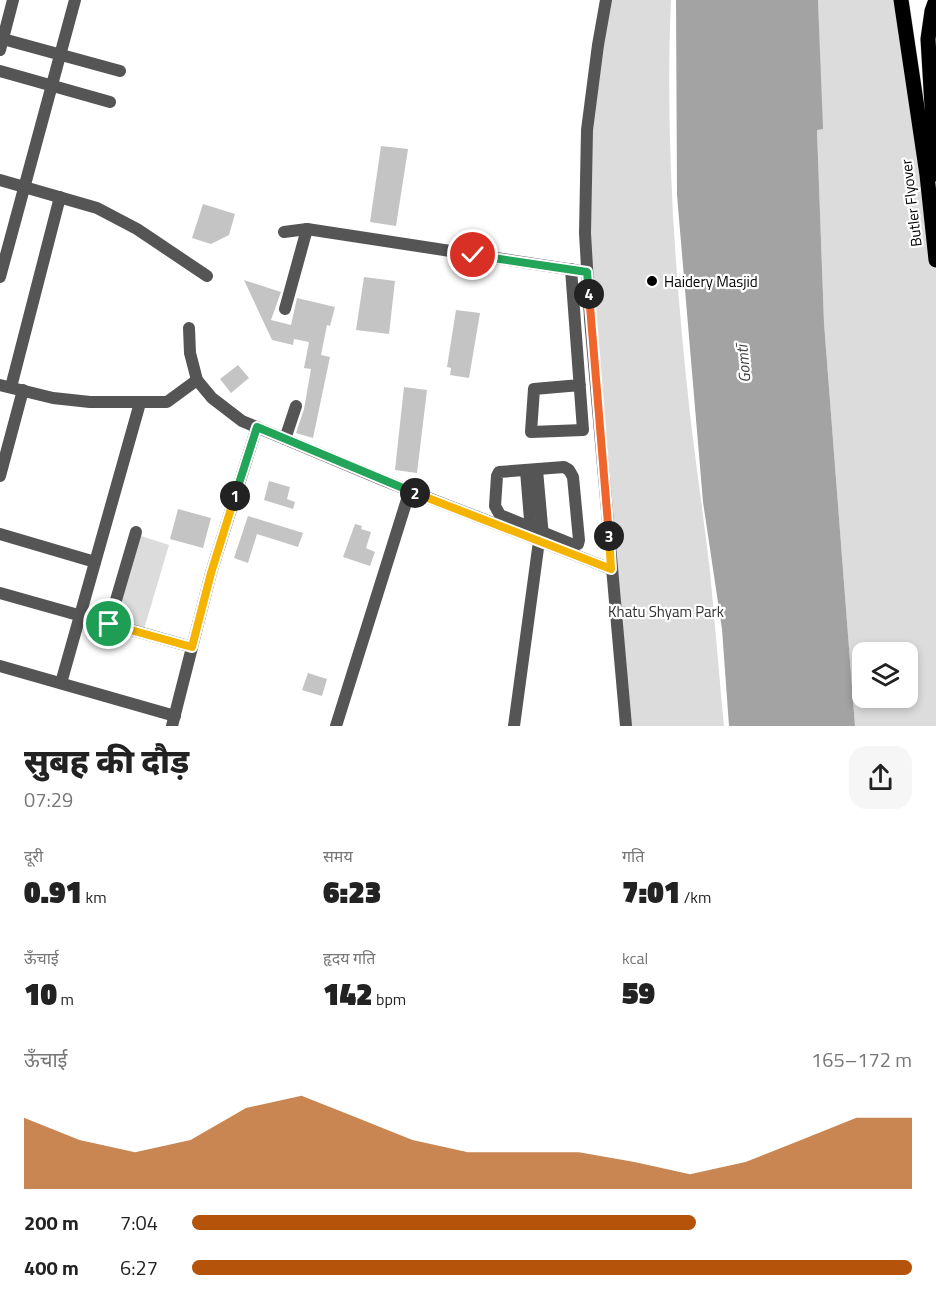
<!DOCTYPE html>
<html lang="hi">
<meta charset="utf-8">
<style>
:root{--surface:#fff;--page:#f6f6f6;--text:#222;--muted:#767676;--accent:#b45309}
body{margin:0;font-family:"Titillium Web","Noto Sans Devanagari",sans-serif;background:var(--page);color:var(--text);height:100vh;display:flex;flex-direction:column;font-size:22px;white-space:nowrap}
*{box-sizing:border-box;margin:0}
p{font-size:20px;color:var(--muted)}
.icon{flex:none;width:33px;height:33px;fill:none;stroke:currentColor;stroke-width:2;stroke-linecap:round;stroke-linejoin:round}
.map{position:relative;height:726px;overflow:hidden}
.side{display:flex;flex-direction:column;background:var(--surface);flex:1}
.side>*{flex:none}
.buttons{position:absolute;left:852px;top:642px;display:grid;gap:12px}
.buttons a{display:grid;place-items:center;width:66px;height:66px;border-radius:12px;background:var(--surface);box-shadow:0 3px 9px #0003;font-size:30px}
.pin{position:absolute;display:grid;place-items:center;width:51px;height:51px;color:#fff;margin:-26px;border:3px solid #fff;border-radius:50%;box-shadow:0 2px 6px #0007}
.km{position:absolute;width:30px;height:30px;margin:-15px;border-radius:50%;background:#222;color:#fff;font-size:16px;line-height:30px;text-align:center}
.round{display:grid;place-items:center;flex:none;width:63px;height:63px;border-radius:18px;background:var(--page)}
.summary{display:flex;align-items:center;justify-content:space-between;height:102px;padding:0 24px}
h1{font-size:33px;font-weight:800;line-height:45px}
.stats{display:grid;grid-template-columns:repeat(3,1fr);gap:9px;height:102px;padding:6px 24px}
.stats div{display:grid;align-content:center}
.stats b{font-size:30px;font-weight:800}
.stats small{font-size:16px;font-weight:400}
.stats p{font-size:16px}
.chart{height:168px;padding:12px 24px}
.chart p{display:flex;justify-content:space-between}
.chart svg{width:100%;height:108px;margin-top:6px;fill:var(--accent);opacity:.7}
ul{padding:0 24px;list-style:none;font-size:20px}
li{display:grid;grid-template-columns:96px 72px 1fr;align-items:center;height:45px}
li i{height:15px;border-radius:8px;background:var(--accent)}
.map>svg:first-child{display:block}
.green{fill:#dcdcdc;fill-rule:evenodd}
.water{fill:#a3a3a3}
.building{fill:#c4c4c4}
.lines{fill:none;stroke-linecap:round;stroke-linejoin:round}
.major-casing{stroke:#dbdbdb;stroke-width:16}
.minor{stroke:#555;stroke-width:12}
.major{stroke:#000;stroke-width:15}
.split-1-casing{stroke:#fff;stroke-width:12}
.split-2-casing{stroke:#fff;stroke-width:12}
.split-3-casing{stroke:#fff;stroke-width:12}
.split-4-casing{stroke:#fff;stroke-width:12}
.split-5-casing{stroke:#fff;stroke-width:12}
.split-1{stroke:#f5b400;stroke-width:8}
.split-2{stroke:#22a559;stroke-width:8}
.split-3{stroke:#f5b400;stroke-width:8}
.split-4{stroke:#f0652b;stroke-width:8}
.split-5{stroke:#22a559;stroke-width:8}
.poi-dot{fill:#000;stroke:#fff;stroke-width:2}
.labels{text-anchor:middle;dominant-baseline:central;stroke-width:4.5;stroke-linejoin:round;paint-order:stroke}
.street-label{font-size:15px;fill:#000;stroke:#fff}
.poi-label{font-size:15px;fill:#000;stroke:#fff;text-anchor:start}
.park-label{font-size:15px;fill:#333;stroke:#fff}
.water-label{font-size:16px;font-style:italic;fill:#444;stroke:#fff}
</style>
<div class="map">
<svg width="936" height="726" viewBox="0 0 936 726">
<rect width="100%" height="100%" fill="#fff"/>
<g class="green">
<path d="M 609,0 L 671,0 C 665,138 675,277 690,414 C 696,466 704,519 710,572 C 715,623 719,675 724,726 L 630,726 L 589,269 L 590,127 Z"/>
<path d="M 818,0 L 900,0 L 936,268 L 936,726 L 855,726 L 824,323 L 817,129 L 822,129 ZM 862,652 L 908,652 L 908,698 L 862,698 Z"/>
<polygon points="138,535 169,545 144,629 113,620"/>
</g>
<polygon class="water" points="676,0 818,0 823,129 817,130 824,323 855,726 729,726 722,629 703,502 677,195"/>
<g class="building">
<polygon points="381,146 408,149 396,226 370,222"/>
<polygon points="203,204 235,214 229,235 211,244 192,238"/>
<polygon points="364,277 395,281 389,334 356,330"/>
<polygon points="244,280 281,292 271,320 291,325 297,298 335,307 330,326 327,325 321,355 330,357 313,438 296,433 304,409 311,369 304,368 309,342 294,339 293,345 272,340"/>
<polygon points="456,310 480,313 469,378 450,375 451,368 447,367"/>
<polygon points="238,365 249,378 231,393 220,379"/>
<polygon points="404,387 427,390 417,473 395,470"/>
<polygon points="269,481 290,487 287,499 295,502 293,509 264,500"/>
<polygon points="178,509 211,518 203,548 170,539"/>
<polygon points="248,516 303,533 298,547 257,534 248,563 234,558"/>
<polygon points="355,524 362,526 361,529 371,532 366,548 375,552 370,566 343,557"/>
<polygon points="308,673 327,679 322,696 302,690"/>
</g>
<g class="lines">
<g class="major-casing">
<g id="major">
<polyline points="901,0 927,175 936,260"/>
<polyline points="936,0 932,11 928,39 936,174"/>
</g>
</g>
<g class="minor">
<polyline points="606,0 598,45 587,130 585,233 590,319 626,726"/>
<polyline points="3,39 120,71"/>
<polyline points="0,50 13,0"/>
<polyline points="0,71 110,102"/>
<polyline points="0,180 97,208 137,229 207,276"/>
<polyline points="284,232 307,229 587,272"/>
<polyline points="571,269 583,430 531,432 534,389 580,385"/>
<polyline points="0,277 75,0"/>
<polyline points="285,309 307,229"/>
<polyline points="189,328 190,353 197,380 212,398 242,421 385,481 611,569"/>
<polyline points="0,385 53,398 90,402 167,402 197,380"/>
<polyline points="11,387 60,197"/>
<polyline points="285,439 296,406"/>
<polygon points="564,467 569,470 573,477 579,540 578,544 574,545 500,515 495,506 497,476 499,472"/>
<polyline points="537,470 543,537"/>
<polyline points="526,471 531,532"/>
<polyline points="0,476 23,390"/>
<polyline points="0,534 95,562"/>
<polyline points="0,593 192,647"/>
<polyline points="109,624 136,532"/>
<polyline points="0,666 175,716"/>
<polyline points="61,683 140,403"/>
<polyline points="172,726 211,573 257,427"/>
<polyline points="336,726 410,490"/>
<polyline points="514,726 539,541"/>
</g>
<use href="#major" class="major"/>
</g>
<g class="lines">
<g class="split-1-casing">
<polyline id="split-1" points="109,624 192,647 211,573 235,496"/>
</g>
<g class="split-2-casing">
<polyline id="split-2" points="235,496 257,427 415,493"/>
</g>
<g class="split-3-casing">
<polyline id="split-3" points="415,493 611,569 609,536"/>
</g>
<g class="split-4-casing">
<polyline id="split-4" points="589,294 609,536"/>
</g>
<g class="split-5-casing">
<polyline id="split-5" points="473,255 587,272 589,294"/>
</g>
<use href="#split-1" class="split-1"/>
<use href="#split-2" class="split-2"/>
<use href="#split-3" class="split-3"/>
<use href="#split-4" class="split-4"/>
<use href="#split-5" class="split-5"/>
</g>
<circle class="poi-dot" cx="652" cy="281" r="6"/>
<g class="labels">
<g class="street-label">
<text transform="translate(911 203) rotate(-97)">Butler Flyover</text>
</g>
<g class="poi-label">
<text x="664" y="281">Haidery Masjid</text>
</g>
<g class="park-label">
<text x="666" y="611">Khatu Shyam Park</text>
</g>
<g class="water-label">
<text transform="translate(743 364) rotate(-95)">Gomtī</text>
</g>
</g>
</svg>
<div class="buttons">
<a><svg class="icon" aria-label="layers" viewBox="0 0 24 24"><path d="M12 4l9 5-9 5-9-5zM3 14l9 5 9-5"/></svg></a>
</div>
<div class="pin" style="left:109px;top:624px;background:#1e9e55"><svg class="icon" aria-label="arrive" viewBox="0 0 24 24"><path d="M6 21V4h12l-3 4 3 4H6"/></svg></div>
<div class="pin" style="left:473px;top:255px;background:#d93025"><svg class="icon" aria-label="check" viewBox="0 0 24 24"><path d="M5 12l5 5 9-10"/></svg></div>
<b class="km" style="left:235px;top:496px">1</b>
<b class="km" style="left:415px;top:493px">2</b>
<b class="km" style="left:609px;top:536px">3</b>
<b class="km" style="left:589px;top:294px">4</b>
</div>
<section class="side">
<div class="summary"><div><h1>सुबह की दौड़</h1><p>07:29</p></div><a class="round"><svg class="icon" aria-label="share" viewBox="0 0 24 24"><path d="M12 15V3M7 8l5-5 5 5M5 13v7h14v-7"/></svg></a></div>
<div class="stats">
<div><p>दूरी</p><b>0.91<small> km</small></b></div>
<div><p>समय</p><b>6:23</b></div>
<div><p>गति</p><b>7:01<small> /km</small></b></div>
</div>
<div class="stats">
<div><p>ऊँचाई</p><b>10<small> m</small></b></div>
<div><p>हृदय गति</p><b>142<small> bpm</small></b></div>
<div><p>kcal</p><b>59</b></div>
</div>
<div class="chart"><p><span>ऊँचाई</span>165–172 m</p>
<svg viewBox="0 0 160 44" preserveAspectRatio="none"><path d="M0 44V15L10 24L20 29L30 24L40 11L50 6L60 15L70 24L80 29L90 29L100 29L110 33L120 38L130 33L140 24L150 15L160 15V44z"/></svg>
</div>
<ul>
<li><b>200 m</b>7:04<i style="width:70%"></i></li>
<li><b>400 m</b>6:27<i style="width:100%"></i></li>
</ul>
</section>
